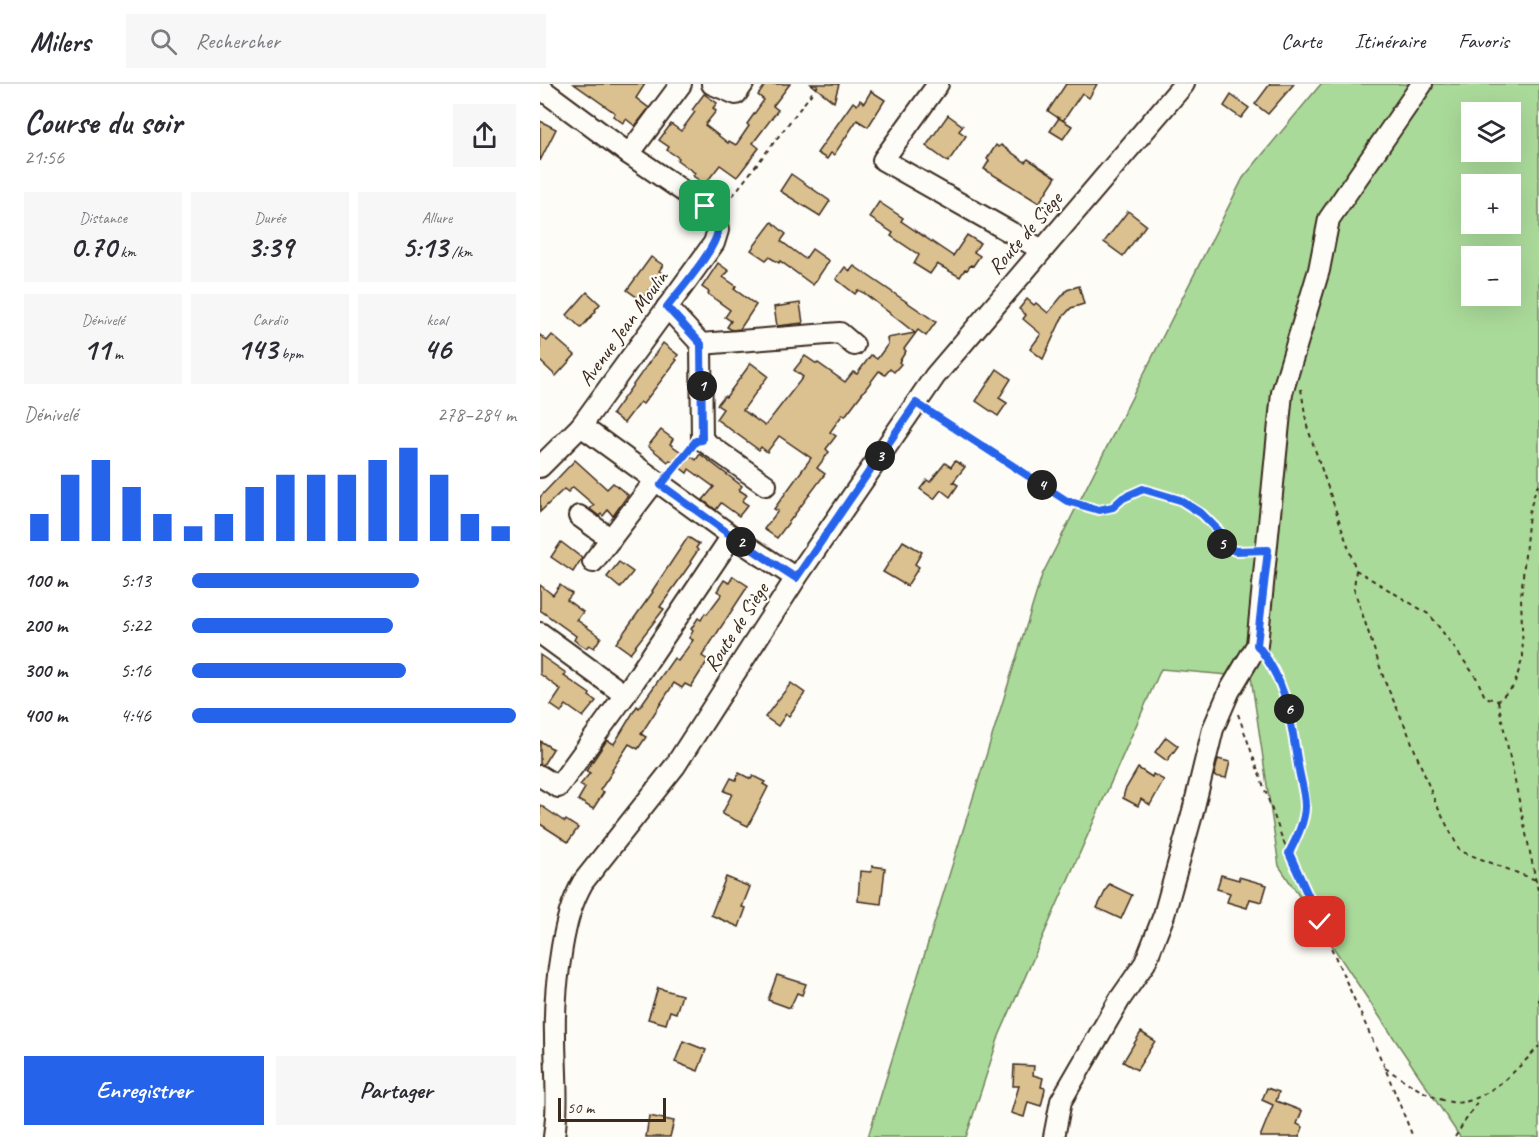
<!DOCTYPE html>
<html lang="fr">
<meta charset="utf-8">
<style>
:root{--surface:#fff;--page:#f7f7f7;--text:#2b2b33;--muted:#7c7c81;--line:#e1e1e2;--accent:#2563eb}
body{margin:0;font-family:Caveat,sans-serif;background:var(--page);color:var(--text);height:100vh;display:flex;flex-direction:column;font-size:22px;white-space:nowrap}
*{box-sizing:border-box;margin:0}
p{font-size:20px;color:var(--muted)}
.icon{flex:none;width:33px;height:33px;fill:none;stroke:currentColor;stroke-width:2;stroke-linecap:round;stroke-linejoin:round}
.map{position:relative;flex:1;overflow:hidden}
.side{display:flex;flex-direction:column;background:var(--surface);width:540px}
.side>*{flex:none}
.tools{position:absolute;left:921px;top:18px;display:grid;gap:12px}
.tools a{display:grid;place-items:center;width:60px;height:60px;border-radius:0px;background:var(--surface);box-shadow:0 6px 24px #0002;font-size:30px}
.scale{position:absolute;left:18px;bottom:15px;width:108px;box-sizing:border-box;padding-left:6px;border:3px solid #3b2a1e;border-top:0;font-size:16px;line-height:21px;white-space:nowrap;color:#3b2a1e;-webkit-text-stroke:4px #fdfcf7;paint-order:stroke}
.pin{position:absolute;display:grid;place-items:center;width:51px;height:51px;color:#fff;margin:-26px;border-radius:12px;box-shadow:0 3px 9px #0006}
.km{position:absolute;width:30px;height:30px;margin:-15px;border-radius:50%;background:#222;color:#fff;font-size:16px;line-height:30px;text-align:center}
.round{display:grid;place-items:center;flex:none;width:63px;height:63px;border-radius:0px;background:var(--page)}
.overview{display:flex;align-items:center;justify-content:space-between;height:102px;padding:0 24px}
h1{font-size:33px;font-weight:600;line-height:45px}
.figures{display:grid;grid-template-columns:repeat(3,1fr);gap:9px;height:102px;padding:6px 24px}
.figures div{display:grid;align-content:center;border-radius:0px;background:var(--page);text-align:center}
.figures b{font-size:30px;font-weight:600}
.figures small{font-size:16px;font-weight:400}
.figures p{font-size:16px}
.chart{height:168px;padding:12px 24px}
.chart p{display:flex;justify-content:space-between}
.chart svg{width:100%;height:108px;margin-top:6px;stroke:var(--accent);stroke-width:6}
.action{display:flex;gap:12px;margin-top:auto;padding:12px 24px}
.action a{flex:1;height:69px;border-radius:0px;background:var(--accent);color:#fff;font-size:24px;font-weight:600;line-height:69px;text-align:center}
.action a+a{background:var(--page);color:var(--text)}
ul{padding:0 24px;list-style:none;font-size:20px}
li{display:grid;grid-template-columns:96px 72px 1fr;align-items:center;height:45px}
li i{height:15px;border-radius:8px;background:var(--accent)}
header{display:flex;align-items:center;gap:36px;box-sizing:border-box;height:84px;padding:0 30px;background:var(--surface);border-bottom:2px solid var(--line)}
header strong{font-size:28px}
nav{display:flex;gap:33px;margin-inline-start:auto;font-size:21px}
.search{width:420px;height:54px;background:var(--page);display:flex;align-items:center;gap:15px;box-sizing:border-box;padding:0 21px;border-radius:0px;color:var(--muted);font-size:22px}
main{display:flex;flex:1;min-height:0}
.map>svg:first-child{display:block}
.green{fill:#aada9a;stroke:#72825c;stroke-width:1.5;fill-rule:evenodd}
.building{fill:#dbc090;stroke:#3b2a1e;stroke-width:1.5}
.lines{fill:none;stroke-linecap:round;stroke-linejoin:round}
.minor-casing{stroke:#3b2a1e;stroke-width:24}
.path{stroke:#3b2a1e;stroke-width:2;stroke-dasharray:4.5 4.5;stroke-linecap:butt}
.minor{stroke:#fdfcf7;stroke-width:20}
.route-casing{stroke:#fff;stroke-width:12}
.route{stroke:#2563eb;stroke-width:8}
.labels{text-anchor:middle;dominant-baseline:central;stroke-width:4.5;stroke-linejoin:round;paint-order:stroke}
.street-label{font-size:21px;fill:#3b2a1e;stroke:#fdfcf7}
</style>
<header>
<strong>Milers</strong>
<div class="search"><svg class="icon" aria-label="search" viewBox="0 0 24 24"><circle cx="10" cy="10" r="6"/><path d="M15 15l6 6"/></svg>Rechercher</div>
<nav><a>Carte</a><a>Itinéraire</a><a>Favoris</a></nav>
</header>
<main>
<section class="side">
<div class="overview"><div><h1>Course du soir</h1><p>21:56</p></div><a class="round"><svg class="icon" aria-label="share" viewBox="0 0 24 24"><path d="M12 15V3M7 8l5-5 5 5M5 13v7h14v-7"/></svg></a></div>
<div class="figures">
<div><p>Distance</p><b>0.70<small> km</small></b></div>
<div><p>Durée</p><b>3:39</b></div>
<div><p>Allure</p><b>5:13<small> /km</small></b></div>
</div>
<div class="figures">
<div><p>Dénivelé</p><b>11<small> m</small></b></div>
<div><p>Cardio</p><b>143<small> bpm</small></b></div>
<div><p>kcal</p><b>46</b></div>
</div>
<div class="chart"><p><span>Dénivelé</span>278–284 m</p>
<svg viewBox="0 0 160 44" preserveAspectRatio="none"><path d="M5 44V33M15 44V17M25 44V11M35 44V22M45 44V33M55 44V38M65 44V33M75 44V22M85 44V17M95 44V17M105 44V17M115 44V11M125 44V6M135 44V17M145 44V33M155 44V38"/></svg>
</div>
<ul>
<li><b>100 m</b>5:13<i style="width:70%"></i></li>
<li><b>200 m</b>5:22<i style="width:62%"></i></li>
<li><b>300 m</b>5:16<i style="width:66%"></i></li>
<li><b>400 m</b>4:46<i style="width:100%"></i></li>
</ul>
<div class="action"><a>Enregistrer</a><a>Partager</a></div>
</section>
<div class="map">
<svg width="999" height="1053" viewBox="0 0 999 1053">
<rect width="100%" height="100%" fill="#fdfcf7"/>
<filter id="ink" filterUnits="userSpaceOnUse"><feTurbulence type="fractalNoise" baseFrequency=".0167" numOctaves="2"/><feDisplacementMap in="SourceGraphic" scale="12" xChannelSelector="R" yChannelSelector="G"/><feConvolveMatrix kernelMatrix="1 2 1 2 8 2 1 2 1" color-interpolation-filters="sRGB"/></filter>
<g filter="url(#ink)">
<path class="green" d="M 781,0 L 999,0 L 999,1053 L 920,1053 L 739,782 L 711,593 L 621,585 L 459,952 L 426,1053 L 328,1053 L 502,491 L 703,94 ZM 932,28 L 970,28 L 970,68 L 932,68 ZM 932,100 L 970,100 L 970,140 L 932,140 ZM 932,172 L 970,172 L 970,212 L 932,212 Z"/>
<g class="building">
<polygon points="34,0 105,0 96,14 109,24 95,42 86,35 83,39 73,32 75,29"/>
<polygon points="226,0 250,0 233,22 238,26 213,59 219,64 197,93 180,81 165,100 153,92 155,89 137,76 139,74 127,66 129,63 119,56 131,40 141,47 155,28 152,26 164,10 177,19 173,24 176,27 165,41 188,59 189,57 196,61 209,42 207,40 224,16 218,11"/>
<polygon points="271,0 299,0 294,18"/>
<polygon points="526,0 557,0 549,14 542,9 523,37 508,27"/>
<polygon points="730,0 754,0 728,30 715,20"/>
<polygon points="331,7 345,16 328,43 317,36 294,71 291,69 287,75 277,69 313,18 317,21 320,16 324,19"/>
<polygon points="691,11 709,24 701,34 684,22"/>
<polygon points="408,31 423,42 419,47 426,52 408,78 386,62"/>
<polygon points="519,34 532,42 523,55 510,47"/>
<polygon points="0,37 16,45 0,77"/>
<polygon points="456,61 459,63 461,61 485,78 488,75 516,93 499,119 444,85 449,77 447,75"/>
<polygon points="251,90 290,117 280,132 240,107"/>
<polygon points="339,118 363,134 361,137 413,172 427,151 440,159 434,168 440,172 433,182 431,181 427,186 425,185 420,193 397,180 390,190 374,180 379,171 351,152 353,149 329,133"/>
<polygon points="588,127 606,141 583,172 564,158"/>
<polygon points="232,138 246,150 241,157 265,175 272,165 289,177 273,201 240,177 239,179 229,173 226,176 211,166"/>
<polygon points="111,173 123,181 119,187 125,191 115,204 112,202 101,216 87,206"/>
<polygon points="178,179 189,187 183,193 196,202 194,205 216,221 200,245 192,246 187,243 191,237 185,233 190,226 168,210 169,208 162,203"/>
<polygon points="314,182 396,238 386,252 378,246 364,265 366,267 359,278 361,280 354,288 350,285 345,291 339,287 305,332 303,330 290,348 296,352 286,365 289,368 277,384 285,390 237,454 224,445 238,427 234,425 271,374 239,352 227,368 221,363 219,366 176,335 183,325 177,321 184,312 186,313 211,279 228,292 203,326 225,342 263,293 254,286 265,272 277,280 278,279 305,298 313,288 317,290 331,271 337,275 348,260 347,254 375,249 324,209 318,206 315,210 296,195 305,183 310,187"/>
<polygon points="539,202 544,220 531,224 522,234 503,275 490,265 501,250 483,235 486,231 479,225 487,215 494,221 496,219 508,229 527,206"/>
<polygon points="47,208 60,220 55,226 56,227 41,244 27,231"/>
<polygon points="260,219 263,239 237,242 234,223"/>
<polygon points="0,251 7,257 12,251 35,271 16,292 0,277"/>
<polygon points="123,259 138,271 135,275 137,276 103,320 100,318 84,339 72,330"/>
<polygon points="457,285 471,295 459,314 467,319 458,332 436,317"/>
<polygon points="121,346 133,355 130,360 148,373 149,371 156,376 160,370 202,402 199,406 207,411 202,417 208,421 199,432 181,419 176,426 163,416 174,403 149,385 147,389 130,376 128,378 108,362"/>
<polygon points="35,376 67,405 73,399 88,411 73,432 68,426 63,432 61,430 59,432 50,425 54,421 33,403 28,408 24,405 0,428 0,413"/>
<polygon points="415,377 425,383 413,398 418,401 410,413 401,406 394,415 380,405 387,396 390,398 405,379 411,383"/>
<polygon points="148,453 159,460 156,464 158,466 150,478 151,479 120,523 124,525 90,569 76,559 113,508 112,507"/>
<polygon points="363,457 382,468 375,480 379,483 367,502 343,488"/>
<polygon points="21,458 42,474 33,488 11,473"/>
<polygon points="79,478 93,488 80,504 67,493"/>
<polygon points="193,492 208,502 162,572 168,576 151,603 145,600 142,604 134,599 101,650 106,653 98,665 89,660 72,686 73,687 60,706 64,708 53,725 38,716 45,704 40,701 50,689 46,687 67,656 74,660 97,622 99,624 134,574 138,577 153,556 149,554 153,547 151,545 158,534 161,536 165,529 167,530 182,510 177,507 184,496 189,499"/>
<polygon points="0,501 13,511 20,501 32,510 27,516 43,528 37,536 61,553 54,564 49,561 46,564 34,556 36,552 0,526"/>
<polygon points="0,571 26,589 24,592 50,610 49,612 56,617 43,633 26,621 21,628 11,621 21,606 0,590"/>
<polygon points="251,599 265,609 249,632 246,630 238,642 225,633"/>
<polygon points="626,653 638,662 627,677 615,668"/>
<polygon points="0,657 13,665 3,681 0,680"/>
<polygon points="678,675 690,678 686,694 674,692"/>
<polygon points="598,684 612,693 613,690 624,696 610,721 601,715 598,722 583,714 585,706"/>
<polygon points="199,689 211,695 213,692 225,698 223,700 228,703 208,742 182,730 192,710 184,707 191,694 196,696"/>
<polygon points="0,721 25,738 26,736 38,744 28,758 0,740"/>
<polygon points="332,782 345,784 341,820 318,817 320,787 331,788"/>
<polygon points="681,791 699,796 699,793 727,801 722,818 710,815 707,824 687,818 690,809 677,805"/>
<polygon points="186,793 210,803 202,823 206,824 199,843 171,831"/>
<polygon points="569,800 592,811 581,835 557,824"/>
<polygon points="237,891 266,900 262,911 257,909 250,924 228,916"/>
<polygon points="118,904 142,911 136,929 130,927 126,940 108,935"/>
<polygon points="601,948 615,957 597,986 583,978"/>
<polygon points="143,957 166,966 158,987 135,978"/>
<polygon points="474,981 494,982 493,991 503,994 501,1003 505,1004 504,1010 501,1022 488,1018 484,1033 471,1029 479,1002 473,1002"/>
<polygon points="727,1004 739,1008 736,1017 762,1027 757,1040 763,1043 759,1053 720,1053 733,1021 722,1016"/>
<polygon points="109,1032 134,1037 130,1053 106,1053"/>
</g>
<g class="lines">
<g class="minor-casing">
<g id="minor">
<polyline points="172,0 196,10 203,0"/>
<polyline points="398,0 343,76 502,166"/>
<polyline points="0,4 89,70 165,122 176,132 178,146 174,159 41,342 192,452 256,494"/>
<polyline points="89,70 141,0"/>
<polyline points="127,223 161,260 300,249 314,261"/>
<polyline points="161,260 162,356 226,401"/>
<polyline points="0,383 41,342"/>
<polyline points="39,432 71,455"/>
<polyline points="53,478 115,397"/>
<polyline points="0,549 85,611 192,452"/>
<polyline points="0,692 18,703 85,611"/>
<path d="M 14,1053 C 19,1019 15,985 15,951 C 14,921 17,893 22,863 C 26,840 31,819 43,798 L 135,682 L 256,494 L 395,292 L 644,0"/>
<polyline points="514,1053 521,1017 580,915 605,879 624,831 653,727 673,645 689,608 717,561 742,309 779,186 789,135 882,0"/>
</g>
</g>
<g class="path">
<polyline points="187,119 279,0"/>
<polyline points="761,305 767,342 816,486 890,531 936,593 945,613 958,617 974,602 983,573 981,513 989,429 996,404 999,401"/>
<polyline points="390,328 527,417 559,426 573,423 583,414 603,405 640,416 662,430 679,447 682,460 695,467 710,467"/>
<polyline points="132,387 149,366"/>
<polyline points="816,486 814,505 845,598 866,644 896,720 920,767 996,796"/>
<polyline points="728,575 742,601 748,623 765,722 758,751 750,768"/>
<polyline points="958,617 999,811"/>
<polyline points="698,630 742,754 845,984 873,1053"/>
<polyline points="999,913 999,919"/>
<path d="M 845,984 C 866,997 886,1013 911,1018 C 941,1024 981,982 999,962"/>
<polyline points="915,1053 939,1015"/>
</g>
<use href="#minor" class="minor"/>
</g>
</g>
<g class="lines" filter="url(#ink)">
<g class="route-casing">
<path id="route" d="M 165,122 C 172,129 178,134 178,145 C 178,163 139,207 127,223 L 161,260 L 162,356 L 156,357 L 121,401 L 192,452 L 256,494 L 376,319 L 527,417 L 559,426 L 573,423 L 583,414 L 603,405 L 640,416 L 662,430 L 679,447 L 682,460 L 695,467 L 728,466 L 717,561 C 748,600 750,634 758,681 C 760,694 765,709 765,722 C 765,738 756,755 749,769 L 780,838"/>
</g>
<use href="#route" class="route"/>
</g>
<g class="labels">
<g class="street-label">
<text transform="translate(485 149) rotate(-49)">Route de Siège</text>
<text transform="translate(83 244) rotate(-54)">Avenue Jean Moulin</text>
<text transform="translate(196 543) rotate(-57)">Route de Siège</text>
</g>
</g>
</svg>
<div class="tools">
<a><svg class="icon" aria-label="layers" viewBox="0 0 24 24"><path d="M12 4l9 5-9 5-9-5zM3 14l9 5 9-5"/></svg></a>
<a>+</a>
<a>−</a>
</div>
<div class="scale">50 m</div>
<div class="pin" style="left:165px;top:122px;background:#1e9e55"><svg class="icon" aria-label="arrive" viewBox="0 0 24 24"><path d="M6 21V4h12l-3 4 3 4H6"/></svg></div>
<div class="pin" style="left:780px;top:838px;background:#d93025"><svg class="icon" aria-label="check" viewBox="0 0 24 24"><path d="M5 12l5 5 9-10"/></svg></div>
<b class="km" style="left:162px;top:302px">1</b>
<b class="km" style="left:201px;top:458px">2</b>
<b class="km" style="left:340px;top:372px">3</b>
<b class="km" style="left:502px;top:401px">4</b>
<b class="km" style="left:682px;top:460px">5</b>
<b class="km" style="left:749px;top:625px">6</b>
</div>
</main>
